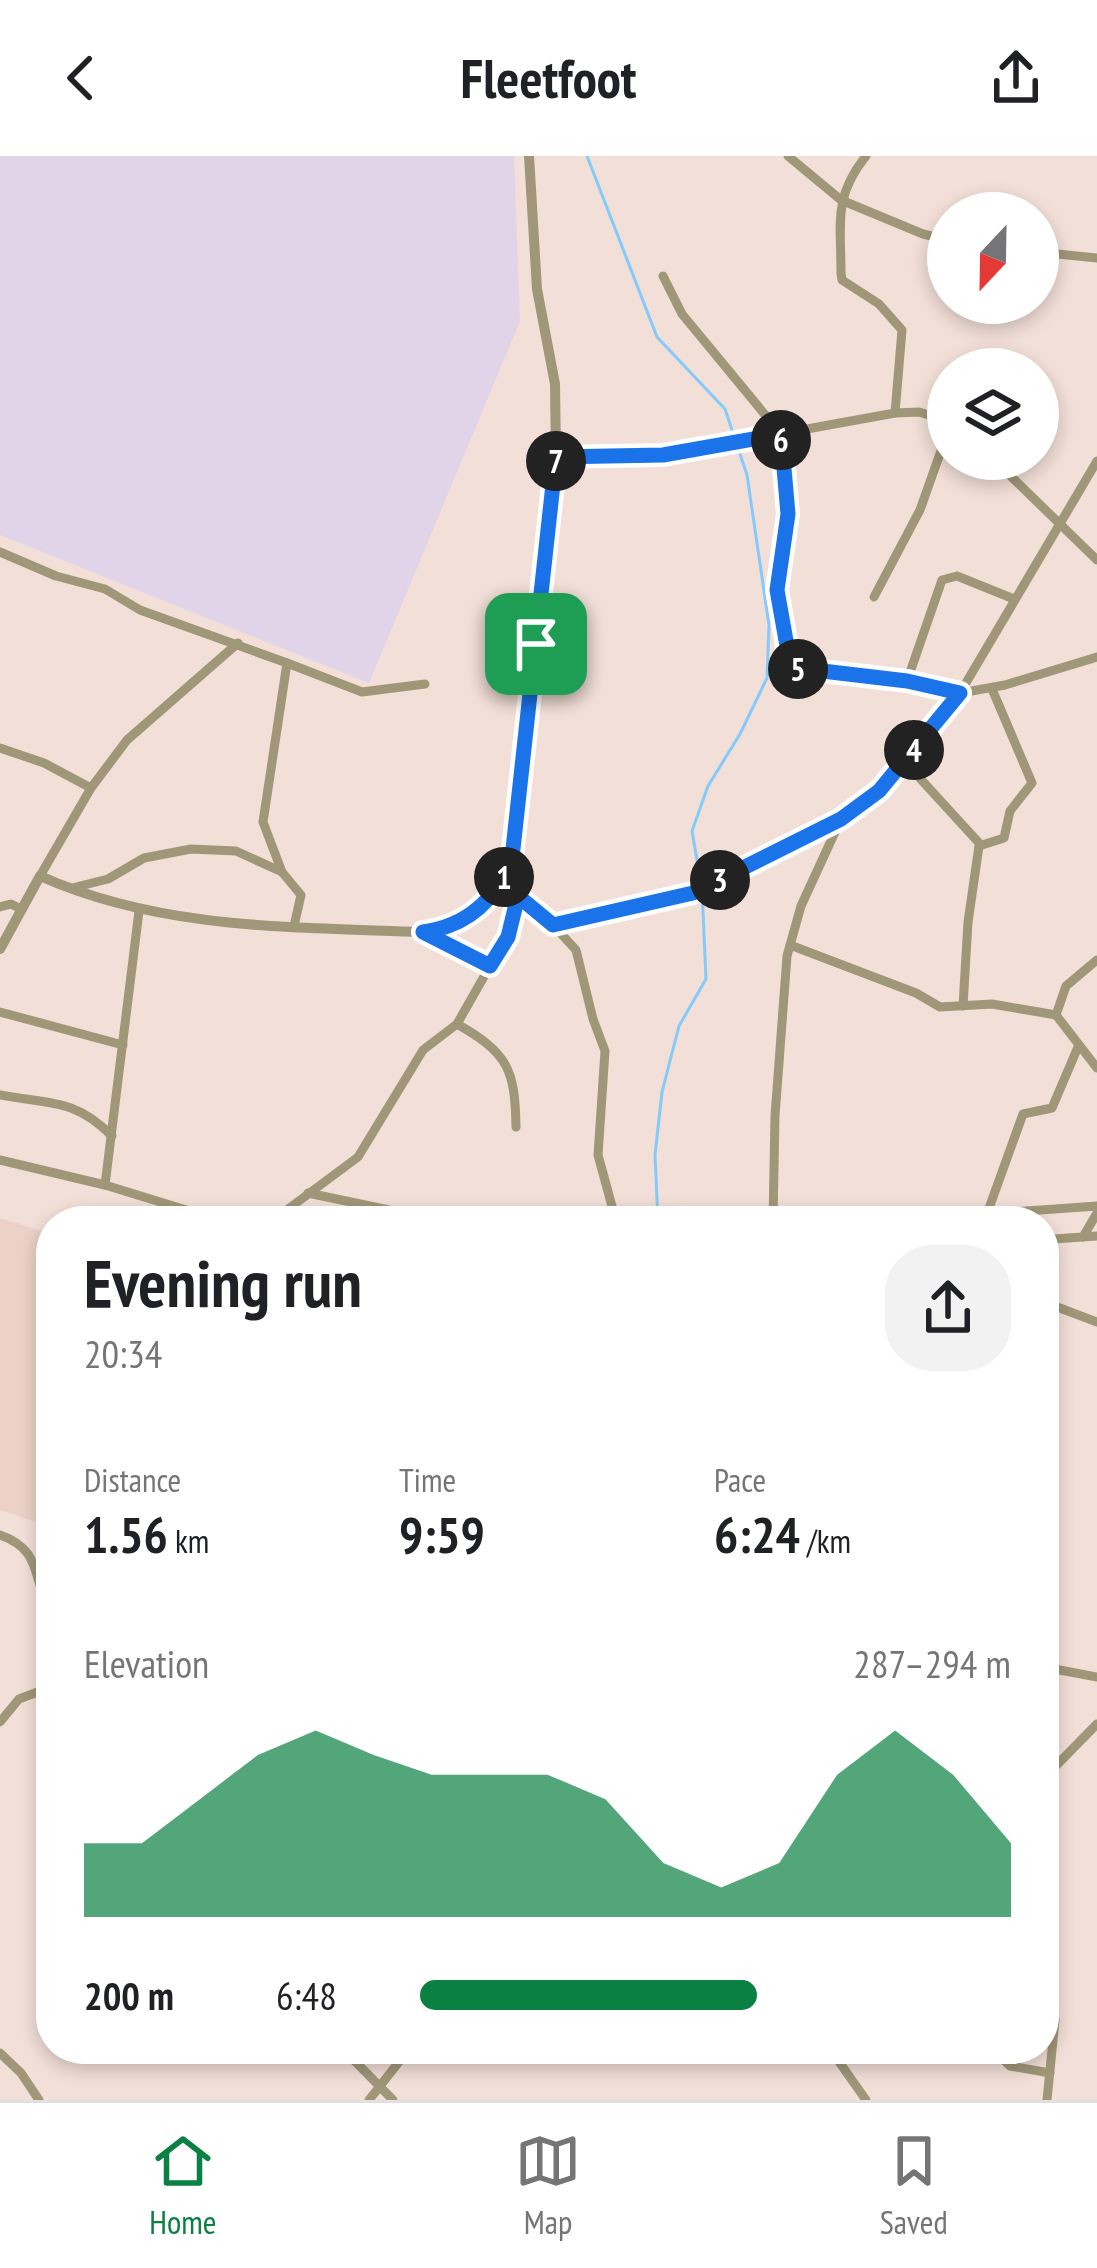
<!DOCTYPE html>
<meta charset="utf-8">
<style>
:root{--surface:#fff;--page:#f2f2f2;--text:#202124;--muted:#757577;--line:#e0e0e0;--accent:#0b8043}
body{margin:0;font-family:"PT Sans Narrow",sans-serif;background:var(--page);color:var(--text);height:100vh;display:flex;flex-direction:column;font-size:45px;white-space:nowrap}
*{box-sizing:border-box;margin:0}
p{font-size:39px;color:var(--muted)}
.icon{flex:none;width:66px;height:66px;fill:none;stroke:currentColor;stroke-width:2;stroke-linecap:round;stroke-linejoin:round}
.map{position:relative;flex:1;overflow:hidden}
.sheet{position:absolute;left:36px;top:1050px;width:1023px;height:858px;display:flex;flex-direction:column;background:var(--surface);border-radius:48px;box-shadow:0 6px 18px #0003}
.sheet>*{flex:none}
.needle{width:78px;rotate:202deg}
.tools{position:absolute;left:927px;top:36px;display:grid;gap:24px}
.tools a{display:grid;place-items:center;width:132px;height:132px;border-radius:50%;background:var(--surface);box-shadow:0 6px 18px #0003;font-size:60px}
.pin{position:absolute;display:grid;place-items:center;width:102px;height:102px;color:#fff;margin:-51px;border-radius:24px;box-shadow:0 6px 18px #0006}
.km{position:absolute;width:60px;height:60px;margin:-30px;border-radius:50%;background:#222;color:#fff;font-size:33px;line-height:60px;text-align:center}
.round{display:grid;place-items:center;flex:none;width:126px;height:126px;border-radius:48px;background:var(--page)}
.summary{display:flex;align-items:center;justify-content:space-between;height:204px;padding:0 48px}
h1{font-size:66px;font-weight:700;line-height:90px}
.metrics{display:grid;grid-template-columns:repeat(3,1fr);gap:18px;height:204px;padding:12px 48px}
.metrics div{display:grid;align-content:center}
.metrics b{font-size:51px;font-weight:700}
.metrics small{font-size:33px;font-weight:400}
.metrics p{font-size:33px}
.chart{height:336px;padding:24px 48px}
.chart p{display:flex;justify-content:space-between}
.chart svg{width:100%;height:216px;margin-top:12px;fill:var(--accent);opacity:.7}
ul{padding:0 48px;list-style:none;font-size:39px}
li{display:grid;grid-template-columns:192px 144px 1fr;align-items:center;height:90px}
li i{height:30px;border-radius:15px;background:var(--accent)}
header{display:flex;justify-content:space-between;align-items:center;height:156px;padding:0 48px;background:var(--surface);font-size:54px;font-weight:700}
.tabs{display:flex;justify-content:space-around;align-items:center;height:168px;border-top:3px solid var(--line);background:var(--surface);font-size:33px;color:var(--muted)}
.tabs a{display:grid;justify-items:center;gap:6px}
.tabs .active{color:var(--accent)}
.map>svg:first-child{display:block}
.built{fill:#ebd1c6}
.education{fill:#e1d4e8}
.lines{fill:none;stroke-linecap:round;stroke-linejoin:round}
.stream{stroke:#84cbfc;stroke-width:3}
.minor{stroke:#a09778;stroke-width:9}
.tertiary{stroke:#a09778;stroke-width:10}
.route-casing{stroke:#fff;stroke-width:24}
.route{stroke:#1a73e8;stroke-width:15}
</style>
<header><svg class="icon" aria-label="back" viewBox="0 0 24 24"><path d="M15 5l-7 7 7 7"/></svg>Fleetfoot<svg class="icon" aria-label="share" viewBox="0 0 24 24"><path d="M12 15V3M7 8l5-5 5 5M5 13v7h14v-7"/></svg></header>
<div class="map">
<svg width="1097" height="1944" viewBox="0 0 1097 1944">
<rect width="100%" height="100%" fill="#f2dfd7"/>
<polygon class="built" points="0,1062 51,1078 51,1371 0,1354"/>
<polygon class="education" points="0,0 514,0 520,165 369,527 0,379"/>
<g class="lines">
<polyline class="stream" points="587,0 657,181 725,253 747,319 769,469 767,522 740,578 708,630 692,675 702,733 706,823 679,870 662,936 655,999 658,1065"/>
<g class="minor">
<polyline points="788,0 841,44 923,78 948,84"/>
<path d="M 866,0 C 833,41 841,67 841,117 L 842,124 L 879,148 L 902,174 L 895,257"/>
<polyline points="1038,96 1097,102"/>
<polyline points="663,120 682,158 781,278 788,358 777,434 793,511 907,525 960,537 1005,529 1097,501"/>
<polyline points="556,301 663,299 895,257 919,256 948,265"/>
<polyline points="993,303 1097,404"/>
<polyline points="0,396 56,420 105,433 140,454 287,507 263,666 282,716 301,739 294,770"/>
<polyline points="874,441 920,354 948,275"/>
<polyline points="287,507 362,536 425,528"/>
<polyline points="907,525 942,424 957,420 1014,443"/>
<polyline points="0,592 44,607 91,632"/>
<polyline points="905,606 980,688"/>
<polyline points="40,720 91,632 127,584 238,487"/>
<polyline points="501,728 553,769 693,737 841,663 879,635 960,537 1097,305"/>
<polyline points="72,732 108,723 144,702 191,693 236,695 282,716"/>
<polyline points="0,751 11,748 21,753"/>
<polyline points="553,769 576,794 593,863 605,895 598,999 616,1065"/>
<polyline points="790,789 916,837 940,851 992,848 1056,859"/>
<polyline points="1097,804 1066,830 1056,859 1097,912"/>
<polyline points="490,810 508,781 518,740"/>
<polyline points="963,850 968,766 979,690 1004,682 1010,655 1032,627 992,533"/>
<polyline points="0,856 123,889"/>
<path d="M 457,868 C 508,897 515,913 516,971"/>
<path d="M 0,939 C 48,948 75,942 112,980"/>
<polyline points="0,1004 105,1029 222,1065"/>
<polyline points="105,1029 139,755"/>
<polyline points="308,1037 441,1065"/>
<polyline points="988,1055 1023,958 1052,952 1078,891"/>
<polyline points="272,1065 358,1001 423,894 457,868 490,810 423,776"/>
<polyline points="773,1065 775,960 787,800 801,750 841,663"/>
<polyline points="883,1065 1097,1050"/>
<polyline points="1083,1081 1097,1057"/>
<polyline points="1044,1093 1054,1083 1097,1080"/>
<polyline points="1044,1146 1097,1166"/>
<path d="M 0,1379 C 43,1394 31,1422 51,1455"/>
<polyline points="1044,1430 1048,1431"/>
<polyline points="1044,1511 1097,1521"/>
<polyline points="0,1566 19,1543 51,1531"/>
<polyline points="1044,1622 1097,1568"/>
<polyline points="1044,1784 1055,1864 1047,1944"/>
<polyline points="343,1893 393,1944"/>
<polyline points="830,1893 866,1944"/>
<polyline points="992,1893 1010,1910 1050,1917"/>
<polyline points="0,1897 21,1917 39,1944"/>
<polyline points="369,1944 409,1893"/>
</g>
<path class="tertiary" d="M 0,793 L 40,720 C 161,774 293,771 423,776 C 484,767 510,723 518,665 L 556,301 L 555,228 L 537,133 L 529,0"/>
</g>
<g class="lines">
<g class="route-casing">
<path id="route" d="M 781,278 L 788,358 L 777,434 L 790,507 L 797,512 L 907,525 L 960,537 L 879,635 L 841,663 L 693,737 L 553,769 L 518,740 L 508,781 L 490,810 L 423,776 C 467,770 496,744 512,702 L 556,301 L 663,299 Z"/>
</g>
<use href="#route" class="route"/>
</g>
</svg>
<div class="tools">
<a><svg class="needle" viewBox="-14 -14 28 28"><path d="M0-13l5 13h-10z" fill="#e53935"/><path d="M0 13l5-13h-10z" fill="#757577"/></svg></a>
<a><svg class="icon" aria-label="layers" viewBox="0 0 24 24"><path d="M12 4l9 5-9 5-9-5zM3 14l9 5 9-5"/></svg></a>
</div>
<div class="pin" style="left:536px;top:488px;background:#1e9e55"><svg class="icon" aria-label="arrive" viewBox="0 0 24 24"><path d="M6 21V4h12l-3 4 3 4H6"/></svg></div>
<b class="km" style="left:504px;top:721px">1</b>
<b class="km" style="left:720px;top:724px">3</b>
<b class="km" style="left:914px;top:594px">4</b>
<b class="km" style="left:798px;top:513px">5</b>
<b class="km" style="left:781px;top:284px">6</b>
<b class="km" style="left:556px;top:305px">7</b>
<section class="sheet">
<div class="summary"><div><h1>Evening run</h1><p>20:34</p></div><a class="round"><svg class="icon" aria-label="share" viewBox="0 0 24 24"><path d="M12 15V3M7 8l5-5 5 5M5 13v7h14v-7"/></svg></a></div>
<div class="metrics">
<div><p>Distance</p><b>1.56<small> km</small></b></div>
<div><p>Time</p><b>9:59</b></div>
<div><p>Pace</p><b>6:24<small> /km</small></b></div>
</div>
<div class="chart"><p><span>Elevation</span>287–294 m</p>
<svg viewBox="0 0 160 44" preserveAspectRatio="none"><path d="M0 44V29L10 29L20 20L30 11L40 6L50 11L60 15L70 15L80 15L90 20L100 33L110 38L120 33L130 15L140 6L150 15L160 29V44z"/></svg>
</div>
<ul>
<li><b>200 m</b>6:48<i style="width:57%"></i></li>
</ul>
</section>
</div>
<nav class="tabs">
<a class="active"><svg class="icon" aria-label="home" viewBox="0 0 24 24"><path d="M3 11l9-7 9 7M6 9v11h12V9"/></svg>Home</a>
<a><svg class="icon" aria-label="map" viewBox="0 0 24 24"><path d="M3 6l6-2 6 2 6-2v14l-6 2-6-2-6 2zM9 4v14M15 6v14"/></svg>Map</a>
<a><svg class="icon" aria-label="saved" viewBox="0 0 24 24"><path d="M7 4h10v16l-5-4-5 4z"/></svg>Saved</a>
</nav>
